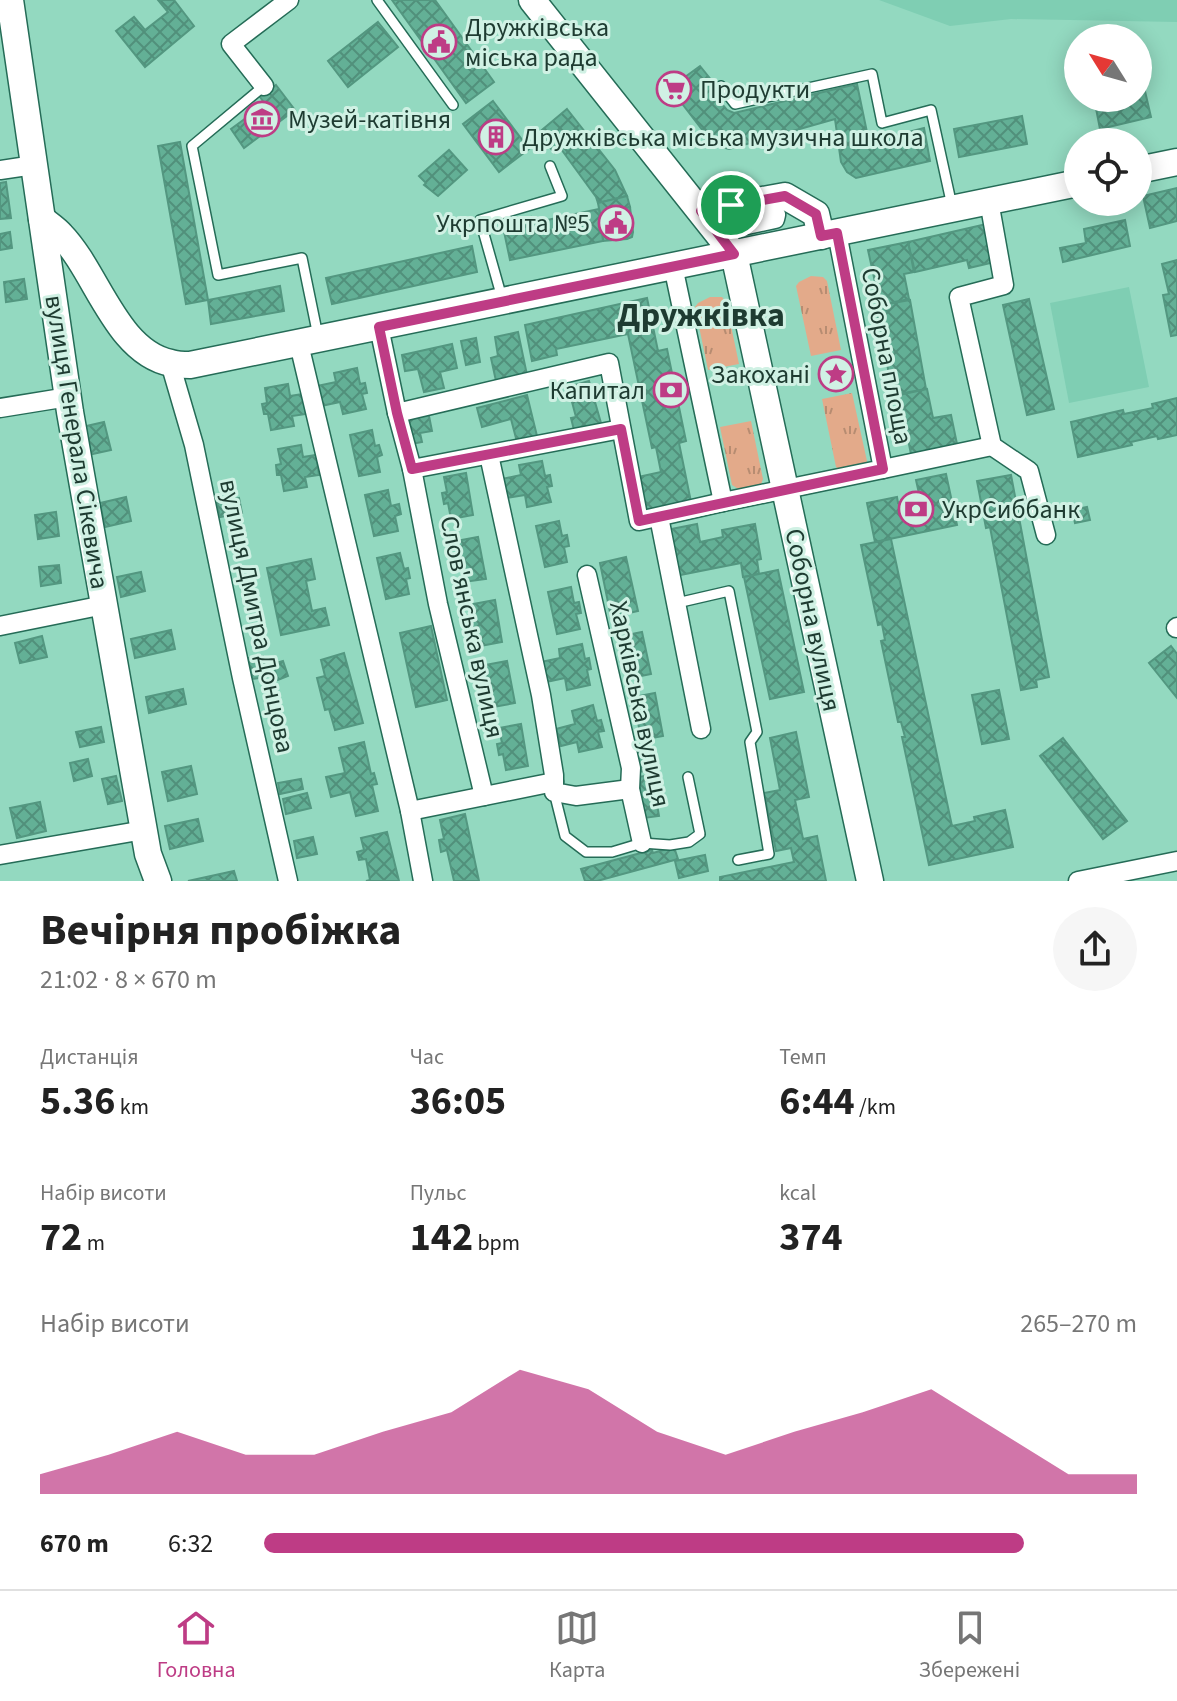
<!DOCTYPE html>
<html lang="uk">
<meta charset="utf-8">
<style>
:root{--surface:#fff;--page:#f6f6f6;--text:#222;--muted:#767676;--line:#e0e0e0;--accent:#be3c85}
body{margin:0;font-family:"Source Sans 3",sans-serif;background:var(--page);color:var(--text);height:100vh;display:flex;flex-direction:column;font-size:30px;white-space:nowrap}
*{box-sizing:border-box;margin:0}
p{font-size:26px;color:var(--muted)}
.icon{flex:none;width:44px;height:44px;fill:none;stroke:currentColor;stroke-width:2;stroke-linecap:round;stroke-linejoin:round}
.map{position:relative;height:881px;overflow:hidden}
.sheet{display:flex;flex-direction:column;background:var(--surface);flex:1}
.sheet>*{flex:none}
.needle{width:52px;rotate:307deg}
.tools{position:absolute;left:1064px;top:24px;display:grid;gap:16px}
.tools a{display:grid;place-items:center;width:88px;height:88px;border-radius:50%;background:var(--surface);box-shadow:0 4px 20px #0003;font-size:40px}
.pin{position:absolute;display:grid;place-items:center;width:68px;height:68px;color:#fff;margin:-34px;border:4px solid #fff;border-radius:50%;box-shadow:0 2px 8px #0007}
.round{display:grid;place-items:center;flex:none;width:84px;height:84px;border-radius:42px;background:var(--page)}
.headline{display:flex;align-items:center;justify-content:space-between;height:136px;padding:0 40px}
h1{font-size:44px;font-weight:700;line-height:60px}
.stats{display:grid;grid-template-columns:repeat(3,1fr);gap:12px;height:136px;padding:8px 40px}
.stats div{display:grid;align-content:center}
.stats b{font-size:40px;font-weight:700}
.stats small{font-size:22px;font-weight:400}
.stats p{font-size:22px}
.chart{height:224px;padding:16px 40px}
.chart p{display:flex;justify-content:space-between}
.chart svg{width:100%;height:144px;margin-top:8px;fill:var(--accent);opacity:.7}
ul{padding:0 40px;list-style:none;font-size:26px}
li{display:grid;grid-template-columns:128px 96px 1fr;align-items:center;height:60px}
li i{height:20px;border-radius:10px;background:var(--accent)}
.dock{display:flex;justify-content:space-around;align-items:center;height:112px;border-top:2px solid var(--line);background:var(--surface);font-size:22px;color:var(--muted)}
.dock a{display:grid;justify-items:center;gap:4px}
.dock .on{color:var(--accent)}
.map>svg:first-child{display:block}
.built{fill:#7fceb3}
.grass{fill:url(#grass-tufts)}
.building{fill:url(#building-cross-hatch);stroke:#539780;stroke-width:2}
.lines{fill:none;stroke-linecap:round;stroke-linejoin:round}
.lane-casing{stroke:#256c57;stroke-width:12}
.street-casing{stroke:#256c57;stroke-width:21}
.secondary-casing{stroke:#256c57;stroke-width:29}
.lane{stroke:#fff;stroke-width:9}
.street{stroke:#fff;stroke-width:18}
.secondary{stroke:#fff;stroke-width:26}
.route-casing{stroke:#fff;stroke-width:16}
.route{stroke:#be3c85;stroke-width:10}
.labels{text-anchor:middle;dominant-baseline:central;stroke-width:6;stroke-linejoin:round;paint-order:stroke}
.poi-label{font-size:26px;fill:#1e3b31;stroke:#d0f1e4;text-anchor:start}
.street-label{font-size:26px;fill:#1e3b31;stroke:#d0f1e4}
.district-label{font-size:34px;font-weight:bold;fill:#1e3b31;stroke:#d0f1e4}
</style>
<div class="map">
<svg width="1177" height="881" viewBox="0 0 1177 881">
<defs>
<pattern id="grass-tufts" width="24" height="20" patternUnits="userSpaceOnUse" patternTransform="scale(2)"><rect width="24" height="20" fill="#e3aa8a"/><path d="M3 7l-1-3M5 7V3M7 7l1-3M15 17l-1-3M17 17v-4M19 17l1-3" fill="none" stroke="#b78c71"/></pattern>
<pattern id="building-cross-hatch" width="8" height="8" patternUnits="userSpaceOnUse" patternTransform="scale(2)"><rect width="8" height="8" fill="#63b096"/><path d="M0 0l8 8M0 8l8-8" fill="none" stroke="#51907b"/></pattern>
</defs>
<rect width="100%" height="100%" fill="#93d9c0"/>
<g class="built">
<polygon points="879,0 1177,0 1177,22 1011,19 950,26"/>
<polygon points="1129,287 1149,387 1069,403 1050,303"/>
</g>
<g class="grass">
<polygon points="811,276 823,277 827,281 841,350 811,356 796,286 799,282"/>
<polygon points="710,297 722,297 726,302 739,364 708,370 695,307 698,303"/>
<polygon points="852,393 867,461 863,469 843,472 836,467 822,399"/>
<polygon points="751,421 763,479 760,487 740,490 732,485 720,427"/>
</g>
<g class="building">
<polygon points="158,0 174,0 194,26 145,67 116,31 134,17 145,30 168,12"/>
<polygon points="392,0 435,0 494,82 466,103"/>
<polygon points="378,22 398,47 348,87 328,61"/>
<polygon points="1138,61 1151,117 1100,129 1094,98 1138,98"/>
<polygon points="700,66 716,86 711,91 727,110 734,113 857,84 869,142 924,128 930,161 856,178 847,172 841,162 835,119 729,149 714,145 670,88"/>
<polygon points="276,85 295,110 244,148 231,129 265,104 260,97"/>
<polygon points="493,101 529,149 499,172 463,124"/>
<polygon points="567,109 615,170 627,196 598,203 596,197 561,149 555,153 537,134"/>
<polygon points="1022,116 1027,144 959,157 954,129"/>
<polygon points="180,142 208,300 186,304 158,146"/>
<polygon points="449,150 467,170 438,196 424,185 426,183 419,176"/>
<polygon points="6,182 11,218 0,219 0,183"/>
<polygon points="1177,188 1177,221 1150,228 1143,196"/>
<polygon points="627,196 630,207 600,214 598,203"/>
<polygon points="630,207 633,232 632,237 627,239 603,241 600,214"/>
<polygon points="599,209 603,241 510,260 502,222 531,217 533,223"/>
<polygon points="1125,220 1130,246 1063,262 1060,248 1086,243 1084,229"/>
<polygon points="991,223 999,261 969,268 967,260 915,272 908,242"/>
<polygon points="10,232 12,248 0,250 0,234"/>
<polygon points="908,242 914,272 904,274 909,299 880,305 868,250"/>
<polygon points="472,246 477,272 332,304 326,278"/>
<polygon points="1177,260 1177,335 1171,336 1163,295 1169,294 1162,264"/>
<polygon points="24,279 27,299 6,302 4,282"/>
<polygon points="280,286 284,311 211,324 208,300"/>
<polygon points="647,298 658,351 667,349 686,441 679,443 691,502 645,511 638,477 661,472 656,447 652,448 628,334 556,349 557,355 532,361 525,325"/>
<polygon points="1029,299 1054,409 1027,415 1003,305"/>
<polygon points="910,300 926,389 893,395 876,306"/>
<polygon points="518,332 527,375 496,381 491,358 498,356 495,337"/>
<polygon points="476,338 480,362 466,365 461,341"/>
<polygon points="452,344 457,368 440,372 444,388 424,392 418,369 405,371 402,355"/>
<polygon points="357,368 360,384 365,383 367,393 362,394 366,409 343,414 340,402 321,406 317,386 336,382 334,373"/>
<polygon points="589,381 601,423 574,430 571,418 576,417 568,387"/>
<polygon points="288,384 290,396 303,394 306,414 292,416 294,426 271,430 268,414 264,414 262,404 267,403 265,388"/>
<polygon points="927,389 933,418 951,415 957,444 911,454 899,395"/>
<polygon points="527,395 537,436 517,442 511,419 482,427 477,408"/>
<polygon points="1177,398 1177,435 1158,439 1157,436 1131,442 1132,445 1078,457 1071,422 1123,410 1124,414 1153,408 1152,404"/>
<polygon points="428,411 432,431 420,433 422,442 411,444 406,416"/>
<polygon points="104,422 111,450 88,455 82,427"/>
<polygon points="372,430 375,446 379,445 382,455 377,457 380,472 359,476 350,435"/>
<polygon points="301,445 303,457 316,455 319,475 305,477 307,487 284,491 281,475 277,475 276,465 281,464 278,449"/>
<polygon points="542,461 545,476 550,475 552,486 547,487 551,502 527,507 525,495 506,498 502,479 521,475 519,465"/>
<polygon points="466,473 473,515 451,519 448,503 444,504 442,493 447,492 444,477"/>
<polygon points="946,474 957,525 875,542 867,503 897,497 898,503 920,498 916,480"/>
<polygon points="1011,475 1049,677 1036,680 1037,687 1021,690 990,527 986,528 977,481"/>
<polygon points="388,490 391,506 399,504 401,514 395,516 398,531 374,536 365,495"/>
<polygon points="126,497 131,521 105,527 100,503"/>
<polygon points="239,498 242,513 220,517 217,503"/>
<polygon points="1087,507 1090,520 1075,523 1072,510"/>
<polygon points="56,512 59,536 38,539 35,515"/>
<polygon points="559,521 562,536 567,535 569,546 564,547 567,562 545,567 536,526"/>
<polygon points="697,524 700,542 723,537 722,530 755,524 761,559 757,560 759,574 743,577 741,563 675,576 666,530"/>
<polygon points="478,537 486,579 464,582 461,567 457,568 455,557 459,556 456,541"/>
<polygon points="891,539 952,826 975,821 974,817 1005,810 1013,847 929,865 902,737 905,737 901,722 898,722 881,641 885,640 882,624 878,625 861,545"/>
<polygon points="400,553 404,569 408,568 410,578 406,579 409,594 386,599 377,558"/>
<polygon points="626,557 638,611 611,617 600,563"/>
<polygon points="311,559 315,579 306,581 312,611 325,608 329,625 281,635 267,568"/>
<polygon points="59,565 61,583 41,586 39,567"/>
<polygon points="778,570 804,692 770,699 744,577"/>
<polygon points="141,572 145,591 121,597 117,577"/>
<polygon points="571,587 574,603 579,602 581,613 576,614 580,629 557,634 548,592"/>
<polygon points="495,600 502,642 480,646 477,630 473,631 471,620 476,619 473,604"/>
<polygon points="431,626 447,700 416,707 400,633"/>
<polygon points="171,630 175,649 135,658 131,639"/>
<polygon points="642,632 651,674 631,678 622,636"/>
<polygon points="42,636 47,657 20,663 15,643"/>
<polygon points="582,644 585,659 589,658 591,669 587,670 590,685 567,690 565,678 546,682 541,662 560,658 559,649"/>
<polygon points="1171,646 1177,654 1177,698 1149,663"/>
<polygon points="344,653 363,723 335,730 329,709 325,710 317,678 325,676 321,660"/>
<polygon points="263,656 267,677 252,679 248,658"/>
<polygon points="283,661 288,676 278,680 273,664"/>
<polygon points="507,661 515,703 493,707 490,691 485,692 483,681 488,680 485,665"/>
<polygon points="183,689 186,704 149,713 146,697"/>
<polygon points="999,690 1009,739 982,744 972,695"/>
<polygon points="655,693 663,736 641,740 634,697"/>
<polygon points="593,705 597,721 601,720 604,731 598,732 602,747 579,752 577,742 561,746 556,729 575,724 572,711"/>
<polygon points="521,724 528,766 506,770 503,754 499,755 497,744 502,743 499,728"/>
<polygon points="101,727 104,742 80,747 76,732"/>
<polygon points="796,732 809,797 795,800 803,839 817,836 826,881 720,881 720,877 794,862 791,848 776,851 764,793 780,790 770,738"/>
<polygon points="1063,738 1127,821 1103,839 1040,756"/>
<polygon points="364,742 371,774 374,773 377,784 372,785 378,811 356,816 350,792 331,797 326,777 345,773 339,748"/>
<polygon points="644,751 646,759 654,758 656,769 638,772 634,753"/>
<polygon points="88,759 92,776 74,781 70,763"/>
<polygon points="191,766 197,794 168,801 162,772"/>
<polygon points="652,775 659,816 644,818 637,777"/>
<polygon points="116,776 122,801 108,804 102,779"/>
<polygon points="301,779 303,789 280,794 278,783"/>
<polygon points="307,793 311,808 286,814 283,799"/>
<polygon points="40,802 46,831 17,838 10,808"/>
<polygon points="465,814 479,881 454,881 447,850 441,852 439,840 444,839 440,820"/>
<polygon points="198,819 203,841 170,849 165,826"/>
<polygon points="387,832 399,881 366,881 370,880 366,859 359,860 357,852 364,850 361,838"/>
<polygon points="313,837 317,854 297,858 294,841"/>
<polygon points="674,847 678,859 597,881 585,881 581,869 652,850 653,853"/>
<polygon points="705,855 708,871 679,878 675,861"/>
<polygon points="234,871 237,881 188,881"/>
</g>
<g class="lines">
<g class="lane-casing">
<g id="lane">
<polyline points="377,0 453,105"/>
<polyline points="264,86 192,146 218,275 302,258 318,336"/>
<polyline points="721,86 735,104 872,74 882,123 931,110 952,206"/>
<polyline points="502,298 480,220 562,196 550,166"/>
<polyline points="677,603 729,591 757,732 750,742 769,854 738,860"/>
<polyline points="554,792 565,836 586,852 612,852 642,843 670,845 689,842 700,834 688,777"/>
</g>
</g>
<g class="street-casing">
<g id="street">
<polyline points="264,86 231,44 289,0"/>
<polyline points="0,170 34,165"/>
<polyline points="989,201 1004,285 959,297 992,446 1029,471 1046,535"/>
<polygon points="773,213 776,215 775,219 747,225 743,221"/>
<polyline points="673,266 723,502 883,469 837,233"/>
<polyline points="379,327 397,413 609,363 639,521 723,502"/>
<polyline points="299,344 410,811"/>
<polyline points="170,363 194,445 242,678 288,881"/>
<polyline points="0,408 68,397"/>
<polyline points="397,413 412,469 621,429"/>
<polyline points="489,455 541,695 554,775 554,792 576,796 630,789"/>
<polyline points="412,469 438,604 484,796"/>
<polyline points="883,469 992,446"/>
<polyline points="659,517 701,729"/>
<polyline points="587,575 631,768 630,789 642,843"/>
<polyline points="0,626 104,605"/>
<polyline points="1176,628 1177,627"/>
<polyline points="0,855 144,830"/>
<polyline points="423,881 410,811 554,782"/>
<polyline points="1078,881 1177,861"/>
</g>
</g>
<g class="secondary-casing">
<g id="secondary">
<polyline points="10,0 70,412 148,854 158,881"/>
<polyline points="532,0 734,254 870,881"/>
<polyline points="1138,170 1177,162"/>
<polyline points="701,211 785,196 816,214 821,236"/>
<path d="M 42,219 C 48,224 56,229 61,235 C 97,272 116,352 171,363 C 177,365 184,365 190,365 L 1078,183"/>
</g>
</g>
<use href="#lane" class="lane"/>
<use href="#street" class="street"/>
<use href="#secondary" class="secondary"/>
</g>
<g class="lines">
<g class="route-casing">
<polygon id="route" points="785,196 816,214 821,236 837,233 883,469 639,521 621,429 412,469 397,413 379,327 734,254 701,211"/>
</g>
<use href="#route" class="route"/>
</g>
<defs>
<g id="civic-ring" transform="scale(1.8)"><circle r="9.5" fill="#d0f1e4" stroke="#be3c85" stroke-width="1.5"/><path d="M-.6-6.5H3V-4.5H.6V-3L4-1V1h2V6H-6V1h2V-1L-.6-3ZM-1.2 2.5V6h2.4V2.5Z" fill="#be3c85"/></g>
<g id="supermarket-ring" transform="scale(1.8)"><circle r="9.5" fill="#d0f1e4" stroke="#be3c85" stroke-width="1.5"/><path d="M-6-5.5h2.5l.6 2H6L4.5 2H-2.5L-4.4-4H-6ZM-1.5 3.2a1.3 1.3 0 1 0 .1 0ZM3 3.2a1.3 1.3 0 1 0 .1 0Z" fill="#be3c85"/></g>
<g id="museum-ring" transform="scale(1.8)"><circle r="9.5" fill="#d0f1e4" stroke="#be3c85" stroke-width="1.5"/><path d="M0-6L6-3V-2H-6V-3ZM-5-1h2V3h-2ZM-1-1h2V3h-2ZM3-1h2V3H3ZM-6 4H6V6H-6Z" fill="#be3c85"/></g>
<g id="building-ring" transform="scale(1.8)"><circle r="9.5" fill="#d0f1e4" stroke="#be3c85" stroke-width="1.5"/><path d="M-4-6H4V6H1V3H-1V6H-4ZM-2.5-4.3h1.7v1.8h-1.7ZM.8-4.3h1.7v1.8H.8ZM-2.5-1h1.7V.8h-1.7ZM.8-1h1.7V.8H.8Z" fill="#be3c85"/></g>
<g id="sight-ring" transform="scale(1.8)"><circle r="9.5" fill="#d0f1e4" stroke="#be3c85" stroke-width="1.5"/><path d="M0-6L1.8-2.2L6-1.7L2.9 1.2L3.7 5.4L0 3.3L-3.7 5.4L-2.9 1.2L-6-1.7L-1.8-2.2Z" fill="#be3c85"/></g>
<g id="bank-ring" transform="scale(1.8)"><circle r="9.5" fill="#d0f1e4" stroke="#be3c85" stroke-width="1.5"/><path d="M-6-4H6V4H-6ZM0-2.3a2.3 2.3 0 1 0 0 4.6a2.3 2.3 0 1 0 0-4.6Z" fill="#be3c85"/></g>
</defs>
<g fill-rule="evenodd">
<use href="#civic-ring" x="439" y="42"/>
<use href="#supermarket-ring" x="674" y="89"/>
<use href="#museum-ring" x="262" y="119"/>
<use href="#building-ring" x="496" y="137"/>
<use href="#civic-ring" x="616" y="223"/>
<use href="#sight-ring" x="836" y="374"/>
<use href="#bank-ring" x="671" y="390"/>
<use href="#bank-ring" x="916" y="509"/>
</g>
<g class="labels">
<g class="poi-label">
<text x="465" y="27">Дружківська<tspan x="465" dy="30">міська рада</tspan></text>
<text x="700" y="89">Продукти</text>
<text x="288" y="119">Музей-катівня</text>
<text x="522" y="137">Дружківська міська музична школа</text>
<text x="590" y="223" text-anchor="end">Укрпошта №5</text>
<text x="810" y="374" text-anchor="end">Закохані</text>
<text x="645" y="390" text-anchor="end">Капитал</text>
<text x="942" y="509">УкрСиббанк</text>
</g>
<g class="street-label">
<text transform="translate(887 356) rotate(79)">Соборна площа</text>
<text transform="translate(77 442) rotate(81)">вулиця Генерала Сікевича</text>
<text transform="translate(257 616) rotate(78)">вулиця Дмитра Донцова</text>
<text transform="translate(813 620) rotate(78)">Соборна вулиця</text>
<text transform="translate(472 627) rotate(78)">Слов'янська вулиця</text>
<text transform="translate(640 704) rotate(78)">Харківська вулиця</text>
</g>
<g class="district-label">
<text x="701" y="315">Дружківка</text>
</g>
</g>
</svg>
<div class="tools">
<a><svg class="needle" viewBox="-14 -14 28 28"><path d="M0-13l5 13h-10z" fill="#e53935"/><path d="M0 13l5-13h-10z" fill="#767676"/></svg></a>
<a><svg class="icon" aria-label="locate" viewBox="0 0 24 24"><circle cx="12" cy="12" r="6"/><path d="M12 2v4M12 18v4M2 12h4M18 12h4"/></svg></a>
</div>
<div class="pin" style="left:731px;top:205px;background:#1e9e55"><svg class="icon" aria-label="arrive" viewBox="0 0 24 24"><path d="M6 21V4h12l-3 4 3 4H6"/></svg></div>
</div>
<section class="sheet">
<div class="headline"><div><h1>Вечірня пробіжка</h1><p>21:02 · 8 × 670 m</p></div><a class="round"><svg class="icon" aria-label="share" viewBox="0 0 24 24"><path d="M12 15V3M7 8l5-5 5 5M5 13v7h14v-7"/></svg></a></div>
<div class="stats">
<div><p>Дистанція</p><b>5.36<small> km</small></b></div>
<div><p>Час</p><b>36:05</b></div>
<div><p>Темп</p><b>6:44<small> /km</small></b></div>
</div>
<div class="stats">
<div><p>Набір висоти</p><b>72<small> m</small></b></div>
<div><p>Пульс</p><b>142<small> bpm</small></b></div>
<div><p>kcal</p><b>374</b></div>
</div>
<div class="chart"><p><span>Набір висоти</span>265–270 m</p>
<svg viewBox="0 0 160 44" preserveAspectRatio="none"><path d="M0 44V38L10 32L20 25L30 32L40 32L50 25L60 19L70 6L80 12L90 25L100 32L110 25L120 19L130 12L140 25L150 38L160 38V44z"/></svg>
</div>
<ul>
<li><b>670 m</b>6:32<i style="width:87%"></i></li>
</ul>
</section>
<nav class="dock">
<a class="on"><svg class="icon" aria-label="home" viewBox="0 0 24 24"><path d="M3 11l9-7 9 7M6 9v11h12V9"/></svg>Головна</a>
<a><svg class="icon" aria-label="map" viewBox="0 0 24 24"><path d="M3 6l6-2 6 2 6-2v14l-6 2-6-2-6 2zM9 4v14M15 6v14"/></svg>Карта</a>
<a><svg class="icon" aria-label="saved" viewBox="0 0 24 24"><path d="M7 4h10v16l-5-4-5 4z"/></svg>Збережені</a>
</nav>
